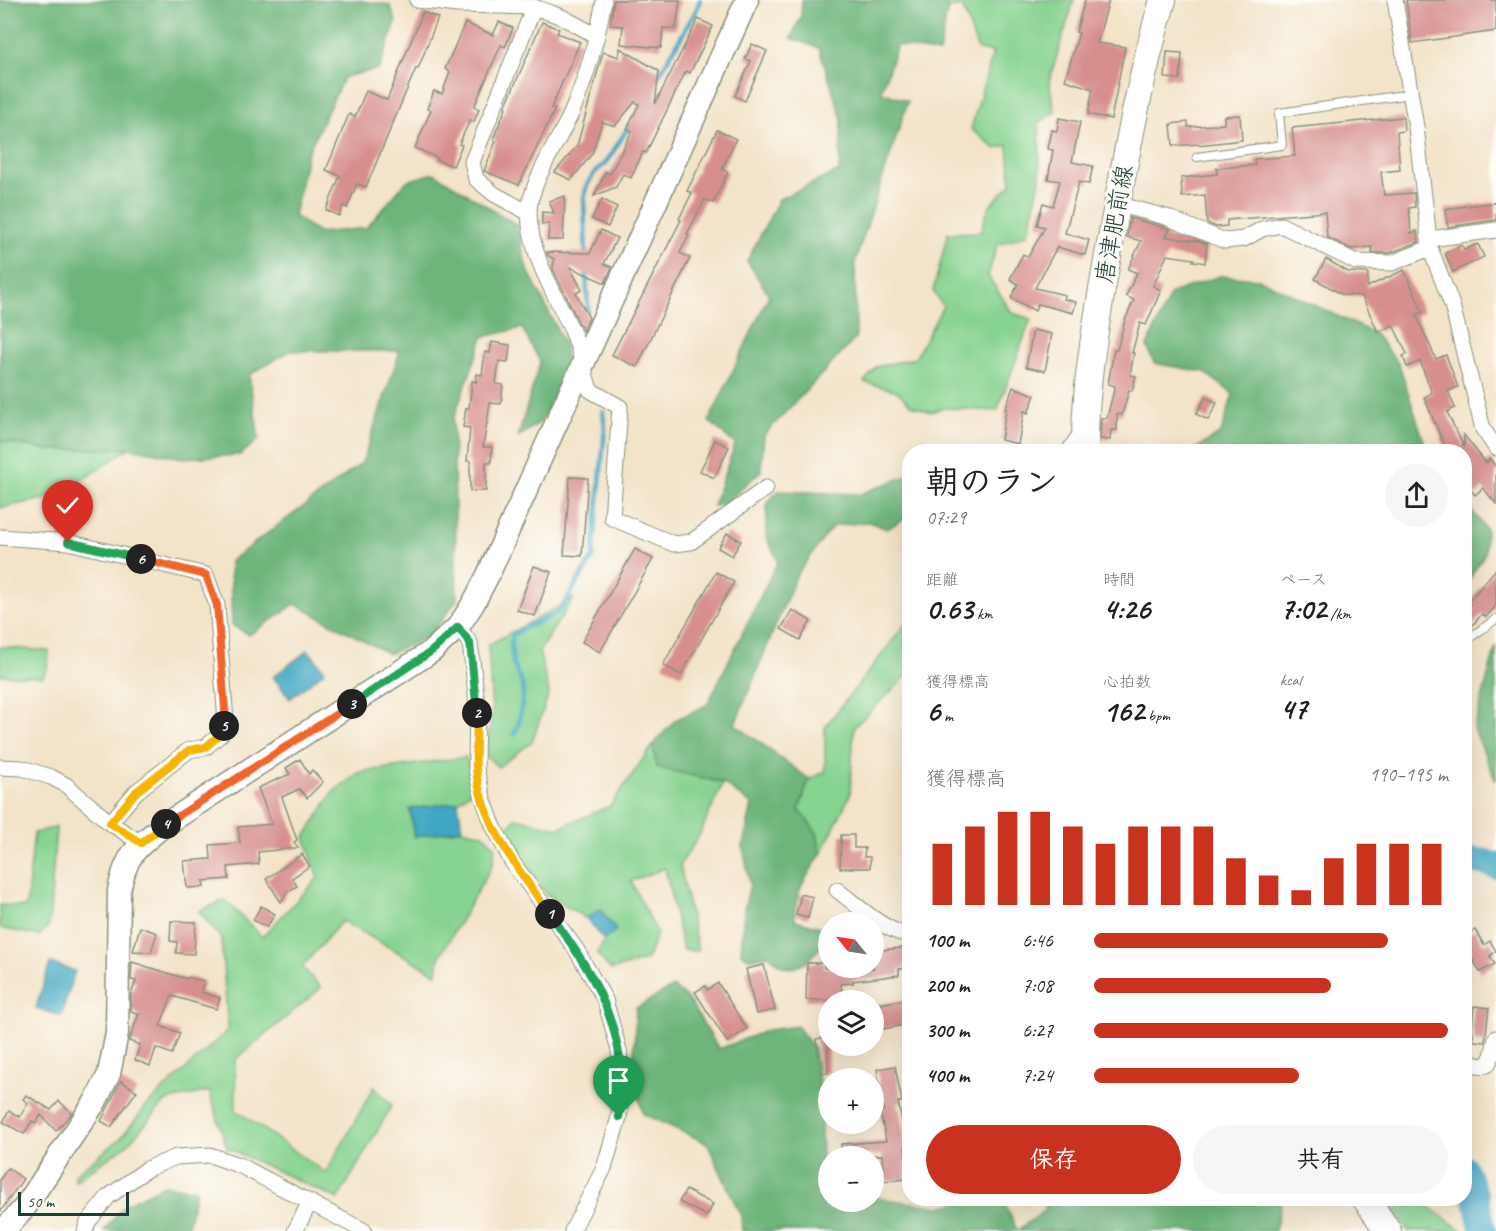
<!DOCTYPE html>
<html lang="ja">
<meta charset="utf-8">
<style>
:root{--surface:#fff;--page:#f6f6f6;--text:#202124;--muted:#757577;--accent:#c8321e}
body{margin:0;font-family:Caveat,"Klee One",sans-serif;background:var(--page);color:var(--text);height:100vh;display:flex;flex-direction:column;font-size:22px;white-space:nowrap}
*{box-sizing:border-box;margin:0}
p{font-size:20px;color:var(--muted)}
.icon{flex:none;width:33px;height:33px;fill:none;stroke:currentColor;stroke-width:2;stroke-linecap:round;stroke-linejoin:round}
.map{position:relative;flex:1;overflow:hidden}
.details{position:absolute;left:902px;top:444px;width:570px;height:762px;display:flex;flex-direction:column;background:var(--surface);border-radius:24px;box-shadow:0 6px 24px #0002}
.details>*{flex:none}
.needle{width:39px;rotate:300deg}
.tools{position:absolute;left:818px;top:912px;display:grid;gap:12px}
.tools a{display:grid;place-items:center;width:66px;height:66px;border-radius:50%;background:var(--surface);box-shadow:0 6px 24px #0002;font-size:30px}
.scale{position:absolute;left:18px;bottom:15px;width:111px;box-sizing:border-box;padding-left:6px;border:3px solid #1f3d34;border-top:0;font-size:16px;line-height:21px;white-space:nowrap;color:#1f3d34;-webkit-text-stroke:4px #fdfcf7;paint-order:stroke}
.pin{position:absolute;display:grid;place-items:center;width:51px;height:51px;color:#fff;margin:-62px -26px;border-radius:50% 50% 50% 0;rotate:-45deg;box-shadow:0 0 6px #0007}
.pin .icon{rotate:45deg}
.km{position:absolute;width:30px;height:30px;margin:-15px;border-radius:50%;background:#222;color:#fff;font-size:16px;line-height:30px;text-align:center}
.round{display:grid;place-items:center;flex:none;width:63px;height:63px;border-radius:32px;background:var(--page)}
.headline{display:flex;align-items:center;justify-content:space-between;height:102px;padding:0 24px}
h1{font-size:33px;font-weight:800;line-height:45px}
.figures{display:grid;grid-template-columns:repeat(3,1fr);gap:9px;height:102px;padding:6px 24px}
.figures div{display:grid;align-content:center}
.figures b{font-size:30px;font-weight:800}
.figures small{font-size:16px;font-weight:400}
.figures p{font-size:16px}
.chart{height:168px;padding:12px 24px}
.chart p{display:flex;justify-content:space-between}
.chart svg{width:100%;height:108px;margin-top:6px;stroke:var(--accent);stroke-width:6}
.action{display:flex;gap:12px;margin-top:auto;padding:12px 24px}
.action a{flex:1;height:69px;border-radius:36px;background:var(--accent);color:#fff;font-size:24px;font-weight:800;line-height:69px;text-align:center}
.action a+a{background:var(--page);color:var(--text)}
ul{padding:0 24px;list-style:none;font-size:20px}
li{display:grid;grid-template-columns:96px 72px 1fr;align-items:center;height:45px}
li i{height:15px;border-radius:8px;background:var(--accent)}
.map>svg:first-child{display:block}
.green{fill:#87d390;stroke:#538862;stroke-width:1.5}
.forest{fill:#6db57a;stroke:#467957;stroke-width:1.5}
.water{fill:#41a7c2;stroke:#30727b;stroke-width:1.5}
.lines{fill:none;stroke-linecap:round;stroke-linejoin:round}
.stream{stroke:#41a7c2;stroke-width:4.5}
.river{stroke:#41a7c2;stroke-width:27}
.building{fill:#d78f8e}
.lane-casing{stroke:#89907e;stroke-width:10}
.street-casing{stroke:#89907e;stroke-width:17}
.secondary-casing{stroke:#89907e;stroke-width:25}
.primary-casing{stroke:#89907e;stroke-width:28}
.lane{stroke:#fff;stroke-width:8}
.street{stroke:#fff;stroke-width:15}
.secondary{stroke:#fff;stroke-width:22}
.primary{stroke:#fff;stroke-width:26}
.split-1-casing{stroke:#fff;stroke-width:12}
.split-2-casing{stroke:#fff;stroke-width:12}
.split-3-casing{stroke:#fff;stroke-width:12}
.split-4-casing{stroke:#fff;stroke-width:12}
.split-5-casing{stroke:#fff;stroke-width:12}
.split-6-casing{stroke:#fff;stroke-width:12}
.split-7-casing{stroke:#fff;stroke-width:12}
.split-1{stroke:#22a559;stroke-width:8}
.split-2{stroke:#f5b400;stroke-width:8}
.split-3{stroke:#22a559;stroke-width:8}
.split-4{stroke:#f0652b;stroke-width:8}
.split-5{stroke:#f5b400;stroke-width:8}
.split-6{stroke:#f0652b;stroke-width:8}
.split-7{stroke:#22a559;stroke-width:8}
.labels{text-anchor:middle;dominant-baseline:central;stroke-width:6;stroke-linejoin:round;paint-order:stroke}
.street-label{font-size:24px;fill:#1f3d34;stroke:#fdfcf7}
</style>
<div class="map">
<svg width="1496" height="1231" viewBox="0 0 1496 1231">
<rect width="100%" height="100%" fill="#fdfcf7"/>
<filter id="ink" filterUnits="userSpaceOnUse"><feTurbulence type="fractalNoise" baseFrequency=".0167" numOctaves="2"/><feDisplacementMap in="SourceGraphic" scale="12" xChannelSelector="R" yChannelSelector="G"/><feConvolveMatrix kernelMatrix="1 2 1 2 8 2 1 2 1" color-interpolation-filters="sRGB"/></filter>
<filter id="wash" filterUnits="userSpaceOnUse"><feTurbulence type="fractalNoise" baseFrequency=".008" numOctaves="4" result="noise"/><feDisplacementMap in="SourceGraphic" scale="24" xChannelSelector="R" yChannelSelector="G"/><feGaussianBlur stdDeviation="1.35" result="paint"/><feColorMatrix in="noise" values="0 0 0 0 0 0 0 0 0 0 0 0 0 0 0 0 0 1.4 0 .05"/><feComposite in="paint" operator="in"/></filter>
<g filter="url(#wash)">
<rect width="100%" height="100%" fill="#f3e3c8"/>
<g class="green">
<polygon points="940,0 1074,0 1049,81 1055,112 1039,123 1040,179 1028,234 997,245 988,276 1012,313 1031,319 997,411 943,408 931,412 911,405 897,391 864,382 876,367 915,358 943,306 933,291 948,233 980,232 990,205 1011,184 1008,145 996,149 971,129 993,52 978,50 962,6 948,8"/>
<polygon points="0,441 48,450 129,448 59,496 0,508"/>
<polygon points="574,598 539,651 549,693 532,742 498,767 486,756 492,710 488,645"/>
<polygon points="909,621 909,674 854,727 850,795 821,854 817,833 799,810 809,779 825,772 825,727 907,622"/>
<polygon points="0,647 49,651 47,669 43,677 0,675"/>
<polygon points="653,745 656,767 723,783 700,834 680,865 698,951 683,950 665,868 631,881 657,933 647,960 611,970 597,954 604,940 616,930 600,909 587,919 546,894 507,830 515,818 559,828 610,806"/>
<polygon points="466,757 474,788 458,802 410,810 414,837 462,829 483,834 495,846 493,864 439,958 437,974 342,921 302,967 321,988 235,1060 236,1110 326,1173 374,1087 392,1105 338,1199 227,1148 209,1091 166,1101 127,1145 75,1181 75,1174 120,1139 147,1105 228,1030 221,938 199,911 225,900 262,937 318,878 305,837 333,792 360,772"/>
<polygon points="56,827 49,926 39,936 0,928 0,905 26,907 34,833"/>
<polygon points="1386,1199 1419,1199 1462,1231 1408,1231"/>
</g>
<g class="forest">
<polygon points="0,0 356,0 390,5 396,22 379,69 344,77 307,154 294,216 319,233 366,228 407,181 434,173 517,225 526,266 564,343 567,367 542,421 518,437 540,362 522,328 483,337 453,420 457,600 430,636 389,654 295,604 249,635 232,625 230,561 362,463 400,351 290,351 249,375 259,439 240,455 183,458 129,448 48,450 0,441"/>
<polygon points="802,0 940,0 948,8 939,53 897,45 881,92 908,101 855,262 856,338 764,435 761,471 724,504 713,506 735,444 709,421 769,295 747,261 779,199 839,171 842,119 819,48 791,38 801,16"/>
<polygon points="1220,276 1259,279 1374,333 1399,364 1427,451 1192,451 1221,433 1233,394 1204,372 1154,363 1147,346 1171,293"/>
<path d="M 909,475 L 909,516 L 887,529 L 869,522 L 833,526 L 797,574 L 735,724 L 809,779 L 799,810 L 817,833 L 821,854 C 808,874 792,896 795,920 L 820,927 L 826,939 C 817,952 802,972 785,967 C 779,965 774,959 769,955 L 750,959 L 741,953 L 744,909 L 750,885 L 743,846 L 752,805 L 723,783 L 656,767 L 653,745 L 675,720 L 707,705 L 778,561 L 766,537 L 767,503 L 778,491 L 860,494 Z"/>
<polygon points="1464,501 1486,529 1485,553 1464,588"/>
<polygon points="1496,646 1496,781 1474,729"/>
<polygon points="673,987 688,999 719,1049 768,1030 797,1026 814,1048 820,1090 822,1161 828,1172 828,1202 873,1202 873,1197 940,1207 973,1199 1003,1199 1017,1230 1046,1210 1044,1199 1282,1199 1275,1231 742,1231 741,1216 707,1143 643,1114 633,1074 636,1008"/>
<polygon points="164,1185 196,1190 187,1231 104,1231 124,1205"/>
</g>
<g class="water">
<polygon points="308,650 325,671 290,699 273,677"/>
<polygon points="458,802 462,829 414,837 410,809"/>
<polygon points="600,909 616,930 604,940 587,919"/>
<polygon points="50,963 75,971 61,1016 36,1008"/>
</g>
<g class="lines">
<g class="stream">
<polyline points="656,80 696,11 700,0"/>
<polyline points="586,259 584,198 587,185 595,172 606,163 629,126"/>
<polyline points="586,270 588,310"/>
<polyline points="514,734 519,723 523,696 522,683 513,664 511,642 513,635 521,630 553,615 561,609 593,557 605,428 603,412"/>
</g>
<g class="river">
<polyline points="1464,860 1484,862 1496,866"/>
<polyline points="1464,1169 1476,1197 1483,1231"/>
</g>
</g>
<g id="blocks">
<g class="building">
<polygon points="614,0 680,0 676,29 663,28 661,48 621,44 623,26 610,25"/>
<polygon points="1085,0 1109,0 1097,43 1125,47 1111,119 1088,114 1093,89 1065,80 1079,33 1076,32"/>
<polygon points="1406,0 1496,0 1496,31 1412,43"/>
<polygon points="423,12 438,18 418,69 416,68 366,187 357,184 347,208 343,206 339,216 326,210 340,176 326,170 349,114 355,117 366,91 387,100"/>
<polygon points="698,19 713,26 690,73 686,71 646,153 643,152 631,178 623,174 616,187 594,196 606,172 610,174 632,131 627,129 639,104 635,102 615,126 602,122 592,154 571,180 555,172 577,146 603,52 619,57 620,48 659,71 655,104"/>
<polygon points="499,22 513,28 505,47 501,45 490,70 474,107 479,109 474,122 470,120 459,144 462,145 453,166 437,160 438,158 415,148 431,110 427,109 434,91 442,94 450,72 445,69 465,23 493,35"/>
<polygon points="542,22 559,29 557,33 580,42 551,108 555,109 519,185 484,171 496,141 493,139 506,108 505,107"/>
<polygon points="752,44 767,51 745,101 735,96 751,61 745,59"/>
<polygon points="1167,52 1182,53 1180,79 1165,78"/>
<polygon points="1240,115 1242,140 1199,145 1199,144 1173,146 1171,124 1188,122 1188,127 1224,124 1224,116"/>
<polygon points="1403,117 1404,131 1397,132 1400,170 1381,172 1384,195 1414,193 1415,207 1409,208 1411,233 1417,231 1419,242 1390,253 1372,253 1372,247 1351,249 1327,237 1325,212 1227,220 1227,226 1216,227 1207,223 1205,195 1182,197 1181,178 1217,174 1217,168 1255,165 1254,159 1295,156 1292,128"/>
<polygon points="1059,118 1080,122 1072,162 1093,166 1089,184 1079,182 1065,233 1089,240 1085,255 1057,247 1035,288 1065,295 1064,299 1076,302 1073,313 1038,304 1035,311 1011,298 1018,284 1010,279 1023,254 1028,257 1045,227 1037,225 1043,203 1053,206 1060,181 1048,179 1053,150 1048,149 1052,130 1057,131"/>
<polygon points="717,130 736,139 722,169 728,172 713,203 705,199 687,234 689,235 680,253 690,258 637,367 612,355 681,220 679,219 692,193 687,191"/>
<polygon points="565,196 563,240 548,240 549,224 542,224 542,212 554,213 549,201"/>
<polygon points="602,199 617,207 608,227 592,219"/>
<polygon points="1496,202 1496,220 1448,227 1445,209"/>
<polygon points="1130,218 1170,229 1166,237 1199,241 1207,244 1205,263 1193,261 1194,259 1167,255 1153,286 1161,290 1146,325 1140,323 1132,353 1134,353 1130,375 1136,376 1132,391 1129,390 1122,415 1117,414 1117,430 1111,430 1110,440 1100,439 1101,418 1107,418 1115,386 1108,384 1114,350 1117,350 1125,320 1134,300 1126,296 1137,273 1128,269 1141,241 1127,237"/>
<polygon points="601,230 617,238 604,264 612,267 605,283 570,267 582,290 576,293 589,318 583,331 553,269 554,259 548,256 547,252 590,253"/>
<polygon points="1478,244 1484,257 1453,272 1445,253 1462,245 1464,250"/>
<polygon points="1326,259 1348,272 1368,273 1367,287 1404,270 1423,312 1416,315 1436,359 1446,355 1458,387 1448,391 1455,408 1447,412 1464,447 1464,435 1486,463 1490,459 1496,467 1496,504 1483,488 1475,495 1464,482 1464,452 1447,452 1424,397 1432,393 1420,361 1407,367 1403,356 1407,354 1393,325 1378,332 1362,296 1343,295 1315,279"/>
<polygon points="1033,330 1052,334 1045,371 1026,367"/>
<polygon points="492,342 510,345 508,362 499,361 496,384 503,385 501,404 490,403 483,447 492,447 491,463 486,462 486,491 470,491 470,461 467,461 470,428 463,427 466,408 469,408 472,381 476,382 477,374 482,375 485,352 490,353"/>
<polygon points="1013,387 1035,395 1028,413 1024,411 1018,444 1001,440 1006,410 1005,410"/>
<polygon points="1206,397 1217,403 1208,420 1196,414"/>
<polygon points="715,440 729,447 714,478 700,471"/>
<polygon points="570,477 588,478 582,556 564,555"/>
<polygon points="727,533 741,541 732,556 718,548"/>
<polygon points="635,549 653,559 600,652 582,642"/>
<polygon points="534,566 551,572 535,616 517,610"/>
<polygon points="1496,569 1496,606 1486,617 1482,614 1464,635 1464,612 1470,604 1468,602"/>
<polygon points="716,572 734,582 681,675 663,665"/>
<polygon points="792,610 811,621 800,640 781,629"/>
<polygon points="300,759 309,774 312,770 323,782 307,798 299,789 282,797 297,840 294,842 298,848 258,852 259,864 228,867 229,879 203,881 204,887 187,888 184,861 211,859 210,845 240,843 238,827 272,824 258,788 290,774 286,768"/>
<polygon points="841,835 854,835 854,848 865,848 864,857 870,857 870,868 840,868"/>
<polygon points="302,854 310,866 292,878 297,886 287,892 281,902 266,879"/>
<polygon points="801,894 813,897 808,918 796,915"/>
<polygon points="261,906 275,914 267,927 253,920"/>
<polygon points="171,921 196,922 194,954 176,953 177,942 170,941"/>
<polygon points="140,927 157,933 151,952 133,951"/>
<polygon points="1475,930 1484,945 1490,941 1496,951 1490,956 1495,964 1480,972 1464,945 1464,937"/>
<polygon points="909,947 909,968 899,969 899,975 852,981 853,983 841,984 843,1000 806,1000 807,963 824,963 824,968 873,968 873,951"/>
<polygon points="132,962 187,979 188,977 204,981 201,992 220,998 216,1009 172,996 160,1026 180,1033 172,1054 156,1048 150,1066 135,1060 140,1045 129,1041 139,1014 131,1011 131,994 136,981 131,980"/>
<polygon points="764,965 775,1010 756,1014 746,969"/>
<polygon points="718,983 747,1029 727,1042 695,992 705,986 707,990"/>
<polygon points="909,999 909,1024 873,1031 873,1005"/>
<polygon points="1474,1006 1489,1008 1485,1042 1474,1041 1472,1027"/>
<polygon points="828,1037 828,1073 820,1073 816,1039"/>
<polygon points="895,1066 902,1102 898,1102 904,1130 907,1179 883,1181 882,1155 842,1156 841,1144 886,1141 880,1111 883,1111 877,1069"/>
<polygon points="121,1081 137,1091 111,1127 101,1121"/>
<polygon points="26,1095 51,1110 59,1101 72,1113 56,1131 41,1115 36,1123 32,1121 24,1134 3,1122 9,1111 20,1117 28,1103 23,1099"/>
<polygon points="8,1168 23,1179 0,1212 0,1179"/>
<polygon points="686,1190 713,1204 707,1216 679,1202"/>
</g>
</g>
</g>
<g filter="url(#ink)">
<use href="#blocks" fill-opacity="0" stroke="#89907e" stroke-width="1.5"/>
<g class="lines">
<g class="lane-casing">
<g id="lane">
<polyline points="1197,157 1282,145 1279,113 1411,94"/>
<polyline points="1064,452 1074,437 1079,435"/>
<polyline points="1464,642 1496,619"/>
</g>
</g>
<g class="street-casing">
<g id="street">
<polyline points="417,0 457,5 534,7 562,17 597,36"/>
<path d="M 604,0 C 598,36 586,80 571,114 C 559,140 528,186 529,214 C 531,259 556,294 573,333 C 581,351 584,372 590,390 L 620,407 L 612,518 L 674,544 L 691,542 L 766,488"/>
<polyline points="1395,0 1416,127 1430,248 1452,305 1483,429 1496,448"/>
<polyline points="1117,204 1166,217 1225,241 1244,239 1262,229 1281,225 1356,262 1392,263 1430,248"/>
<polyline points="529,213 494,194 476,179 472,162 534,7"/>
<polyline points="1430,239 1496,230"/>
<polyline points="0,537 68,542 206,575 217,605 226,722 221,734 206,747 189,750 136,792 110,823"/>
<polyline points="458,627 470,643 477,703 476,769 483,798 493,825 512,862 576,949 605,1000 619,1050 622,1082 619,1117 604,1168 572,1231"/>
<polyline points="0,767 22,768 51,777 66,785 110,823 141,843"/>
<path d="M 837,890 C 857,905 885,932 909,935"/>
<path d="M 1464,1032 L 1464,1056 C 1472,1064 1476,1067 1487,1065 L 1492,1056 L 1496,1038"/>
<polyline points="85,1231 88,1222 108,1197 147,1169 176,1157 210,1155 241,1166 364,1231"/>
<polyline points="295,1231 310,1202"/>
</g>
</g>
<g class="secondary-casing">
<path id="secondary" d="M 3,1231 L 25,1207 L 95,1102 L 109,1074 L 117,1033 L 119,891 C 126,855 135,848 163,826 L 432,651 L 458,627 L 473,604 L 488,575 L 747,0"/>
</g>
<g class="primary-casing">
<g id="primary">
<path d="M 1085,452 C 1084,381 1098,313 1110,244 C 1125,162 1139,80 1163,0"/>
<polyline points="1365,1198 1388,1231"/>
</g>
</g>
<use href="#lane" class="lane"/>
<use href="#street" class="street"/>
<use href="#secondary" class="secondary"/>
<use href="#primary" class="primary"/>
</g>
</g>
<g class="lines" filter="url(#ink)">
<g class="split-1-casing">
<path id="split-1" d="M 550,914 C 588,965 619,1015 622,1080 C 622,1092 620,1105 619,1117"/>
</g>
<g class="split-2-casing">
<path id="split-2" d="M 477,713 C 477,731 475,750 476,768 C 480,822 520,872 550,914"/>
</g>
<g class="split-3-casing">
<polyline id="split-3" points="352,704 432,651 458,627 470,643 477,713"/>
</g>
<g class="split-4-casing">
<polyline id="split-4" points="166,824 352,704"/>
</g>
<g class="split-5-casing">
<polyline id="split-5" points="166,824 141,843 110,823 136,792 189,750 206,747 220,734 224,726"/>
</g>
<g class="split-6-casing">
<polyline id="split-6" points="141,559 206,575 217,605 226,722 224,726"/>
</g>
<g class="split-7-casing">
<polyline id="split-7" points="68,542 141,559"/>
</g>
<use href="#split-1" class="split-1"/>
<use href="#split-2" class="split-2"/>
<use href="#split-3" class="split-3"/>
<use href="#split-4" class="split-4"/>
<use href="#split-5" class="split-5"/>
<use href="#split-6" class="split-6"/>
<use href="#split-7" class="split-7"/>
</g>
<g class="labels">
<g class="street-label">
<text transform="translate(1114 224) rotate(-80)">唐津肥前線</text>
</g>
</g>
</svg>
<div class="tools">
<a><svg class="needle" viewBox="-14 -14 28 28"><path d="M0-13l5 13h-10z" fill="#e53935"/><path d="M0 13l5-13h-10z" fill="#757577"/></svg></a>
<a><svg class="icon" aria-label="layers" viewBox="0 0 24 24"><path d="M12 4l9 5-9 5-9-5zM3 14l9 5 9-5"/></svg></a>
<a>+</a>
<a>−</a>
</div>
<div class="scale">50 m</div>
<div class="pin" style="left:619px;top:1117px;background:#1e9e55"><svg class="icon" aria-label="arrive" viewBox="0 0 24 24"><path d="M6 21V4h12l-3 4 3 4H6"/></svg></div>
<div class="pin" style="left:68px;top:542px;background:#d93025"><svg class="icon" aria-label="check" viewBox="0 0 24 24"><path d="M5 12l5 5 9-10"/></svg></div>
<b class="km" style="left:550px;top:914px">1</b>
<b class="km" style="left:477px;top:713px">2</b>
<b class="km" style="left:352px;top:704px">3</b>
<b class="km" style="left:166px;top:824px">4</b>
<b class="km" style="left:224px;top:726px">5</b>
<b class="km" style="left:141px;top:559px">6</b>
<section class="details">
<div class="headline"><div><h1>朝のラン</h1><p>07:29</p></div><a class="round"><svg class="icon" aria-label="share" viewBox="0 0 24 24"><path d="M12 15V3M7 8l5-5 5 5M5 13v7h14v-7"/></svg></a></div>
<div class="figures">
<div><p>距離</p><b>0.63<small> km</small></b></div>
<div><p>時間</p><b>4:26</b></div>
<div><p>ペース</p><b>7:02<small> /km</small></b></div>
</div>
<div class="figures">
<div><p>獲得標高</p><b>6<small> m</small></b></div>
<div><p>心拍数</p><b>162<small> bpm</small></b></div>
<div><p>kcal</p><b>47</b></div>
</div>
<div class="chart"><p><span>獲得標高</span>190–195 m</p>
<svg viewBox="0 0 160 44" preserveAspectRatio="none"><path d="M5 44V19M15 44V12M25 44V6M35 44V6M45 44V12M55 44V19M65 44V12M75 44V12M85 44V12M95 44V25M105 44V32M115 44V38M125 44V25M135 44V19M145 44V19M155 44V19"/></svg>
</div>
<ul>
<li><b>100 m</b>6:46<i style="width:83%"></i></li>
<li><b>200 m</b>7:08<i style="width:67%"></i></li>
<li><b>300 m</b>6:27<i style="width:100%"></i></li>
<li><b>400 m</b>7:24<i style="width:58%"></i></li>
</ul>
<div class="action"><a>保存</a><a>共有</a></div>
</section>
</div>
